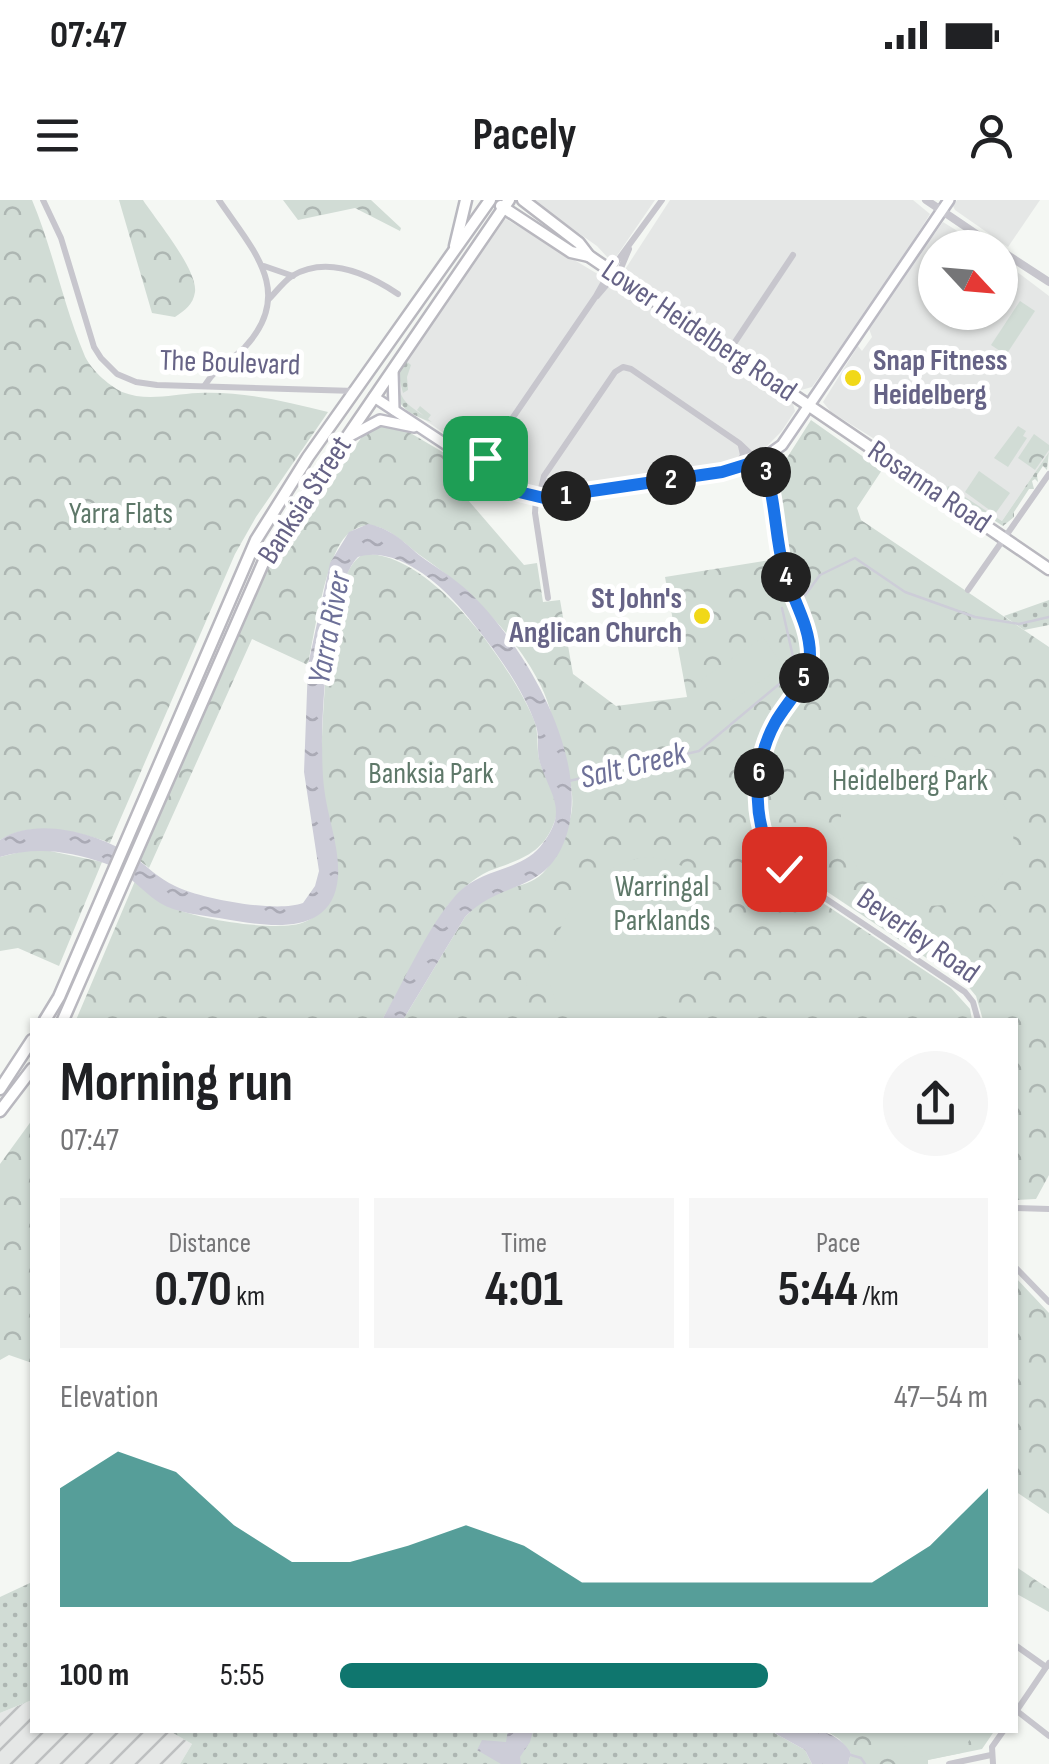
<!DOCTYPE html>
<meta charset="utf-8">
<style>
:root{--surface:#fff;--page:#f6f6f6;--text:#202124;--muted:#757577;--accent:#0f766e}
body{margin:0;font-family:"Sofia Sans Condensed",sans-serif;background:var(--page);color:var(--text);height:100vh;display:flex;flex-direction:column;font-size:38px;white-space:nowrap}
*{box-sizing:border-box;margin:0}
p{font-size:32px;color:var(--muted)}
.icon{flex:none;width:55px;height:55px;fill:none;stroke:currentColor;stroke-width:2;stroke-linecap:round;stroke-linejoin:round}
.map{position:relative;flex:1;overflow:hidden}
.side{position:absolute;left:30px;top:818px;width:988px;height:715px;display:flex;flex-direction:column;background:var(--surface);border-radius:0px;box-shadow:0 2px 8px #0004}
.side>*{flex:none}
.needle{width:65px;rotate:116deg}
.fabs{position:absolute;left:918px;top:30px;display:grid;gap:20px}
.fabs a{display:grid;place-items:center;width:100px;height:100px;border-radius:50%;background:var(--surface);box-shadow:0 2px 8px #0004;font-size:50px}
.pin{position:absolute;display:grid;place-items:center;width:85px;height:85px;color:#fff;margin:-42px;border-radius:20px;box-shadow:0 5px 15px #0006}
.km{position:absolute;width:50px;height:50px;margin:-25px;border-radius:50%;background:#222;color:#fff;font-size:28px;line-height:50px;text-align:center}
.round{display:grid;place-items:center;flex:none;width:105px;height:105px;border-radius:52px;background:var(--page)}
.summary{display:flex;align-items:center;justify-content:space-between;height:170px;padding:0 30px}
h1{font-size:55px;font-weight:700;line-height:75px}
.figures{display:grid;grid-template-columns:repeat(3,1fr);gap:15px;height:170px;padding:10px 30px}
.figures div{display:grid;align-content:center;border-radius:0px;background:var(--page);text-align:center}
.figures b{font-size:50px;font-weight:700}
.figures small{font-size:28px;font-weight:400}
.figures p{font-size:28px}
.chart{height:280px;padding:20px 30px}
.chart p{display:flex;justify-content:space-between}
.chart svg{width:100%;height:180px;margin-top:10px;fill:var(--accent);opacity:.7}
ul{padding:0 30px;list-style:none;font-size:32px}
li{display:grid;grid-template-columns:160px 120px 1fr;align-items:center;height:75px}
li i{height:25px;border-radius:12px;background:var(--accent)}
.status{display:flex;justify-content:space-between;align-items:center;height:70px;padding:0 50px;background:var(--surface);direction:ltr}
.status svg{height:28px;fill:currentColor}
header{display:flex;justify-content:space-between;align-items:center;height:130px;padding:0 30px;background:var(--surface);font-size:45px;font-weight:700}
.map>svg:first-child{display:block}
.built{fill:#e5e7e6}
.industrial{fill:url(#industrial-furrows)}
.grass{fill:url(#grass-dots)}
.park{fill:url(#park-crowns)}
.garden{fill:#d1dcd5}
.water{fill:url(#water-ripples)}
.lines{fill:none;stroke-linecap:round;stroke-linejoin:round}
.stream{stroke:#cdcdd8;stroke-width:2.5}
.secondary-casing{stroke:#bbbac3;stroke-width:14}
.primary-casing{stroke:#b9b9c0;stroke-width:15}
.trunk-casing{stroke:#b9b8bf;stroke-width:15}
.minor{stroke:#c7c6cd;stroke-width:6}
.tertiary{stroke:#c7c6cd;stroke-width:8}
.secondary{stroke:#fff;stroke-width:9}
.primary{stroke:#fff;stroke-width:10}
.trunk{stroke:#fff;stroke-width:10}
.route-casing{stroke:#fff;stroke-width:20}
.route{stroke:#1a73e8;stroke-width:12}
.poi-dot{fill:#f1d818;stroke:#fff;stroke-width:4}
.labels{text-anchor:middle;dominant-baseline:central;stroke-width:10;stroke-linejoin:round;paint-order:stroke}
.street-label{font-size:30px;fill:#666386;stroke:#fff}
.poi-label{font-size:30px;font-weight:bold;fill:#666386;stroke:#fff;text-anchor:start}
.park-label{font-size:30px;fill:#5e7869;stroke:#fff}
.water-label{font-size:32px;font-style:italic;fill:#6d7098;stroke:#fff}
</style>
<div class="status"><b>07:47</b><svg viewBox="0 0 49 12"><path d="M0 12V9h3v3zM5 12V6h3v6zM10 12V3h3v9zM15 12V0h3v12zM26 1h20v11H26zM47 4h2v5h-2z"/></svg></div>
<header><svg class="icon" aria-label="menu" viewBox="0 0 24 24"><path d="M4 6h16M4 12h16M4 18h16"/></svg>Pacely<svg class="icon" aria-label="person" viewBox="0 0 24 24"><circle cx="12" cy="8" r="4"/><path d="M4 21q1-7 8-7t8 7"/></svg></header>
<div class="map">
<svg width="1049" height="1564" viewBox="0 0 1049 1564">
<defs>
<pattern id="industrial-furrows" width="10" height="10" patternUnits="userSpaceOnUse" patternTransform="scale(2.5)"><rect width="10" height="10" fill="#e5e7e6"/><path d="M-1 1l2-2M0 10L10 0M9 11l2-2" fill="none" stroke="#bdbfc0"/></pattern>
<pattern id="grass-dots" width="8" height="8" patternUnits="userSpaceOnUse" patternTransform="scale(2.5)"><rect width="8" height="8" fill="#d1dcd5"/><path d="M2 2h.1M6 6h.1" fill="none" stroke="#adb6b2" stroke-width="1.8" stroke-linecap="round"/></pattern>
<pattern id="park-crowns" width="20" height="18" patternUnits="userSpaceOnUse" patternTransform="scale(2.5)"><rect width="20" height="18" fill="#d1dcd5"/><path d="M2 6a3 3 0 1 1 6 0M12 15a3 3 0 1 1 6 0" fill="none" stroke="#adb6b2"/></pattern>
<pattern id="water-ripples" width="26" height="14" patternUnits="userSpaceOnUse" patternTransform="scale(2.5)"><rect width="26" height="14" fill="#cdcdd8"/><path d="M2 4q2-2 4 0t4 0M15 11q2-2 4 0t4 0" fill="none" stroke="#aaaab5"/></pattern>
</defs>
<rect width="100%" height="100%" fill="#f4f7f3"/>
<g class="built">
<polygon points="532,0 655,0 616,57 610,60 597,46"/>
<polygon points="670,0 913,0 930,14 882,91 812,187 801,190 624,71"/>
<polygon points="957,0 1040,0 1008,47 955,10 953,6"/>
<polygon points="506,19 656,109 793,204 795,211 781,232 765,248 739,260 559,290 538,290 515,282 403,205 397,197 396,173 501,21"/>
<polygon points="943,22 983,47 935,48 935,112 1000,112 1000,59 1049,96 1049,252 1002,321 947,287 946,290 905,258 831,212 823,202 858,146 862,151 872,137 868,126"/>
</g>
<polygon class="industrial" points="32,1500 32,1530 168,1530 192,1544 180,1564 0,1564 0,1513"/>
<g class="grass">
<path d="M 411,151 L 406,161 L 411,165 L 407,177 L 408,190 L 403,193 L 398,173 C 399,198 402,201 424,216 L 417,210 L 420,206 L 431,215 L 428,219 L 432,222 C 388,209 389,185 411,151 Z"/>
<polygon points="1049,252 1047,270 1043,266 1037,275 1038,282 1035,279 1032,281 1034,289 1029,289 1014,312 1014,317 1003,326 946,290 948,286 1002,321"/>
<polygon points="1049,400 1049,425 1024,430 1004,416"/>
<polygon points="32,1382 32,1500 0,1513 0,1397"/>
<polygon points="168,1530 769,1530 805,1550 812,1564 180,1564 192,1544"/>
</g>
<g class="park">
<path d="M 0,0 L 32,0 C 53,50 63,104 84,154 C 89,168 108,185 122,192 C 147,202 173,194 198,193 C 242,191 285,201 328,212 L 256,317 L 235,354 L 110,643 C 78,631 31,620 0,640 Z"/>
<path d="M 119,0 L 143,0 C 156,20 198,70 195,92 C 193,105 185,110 175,117 L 152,113 Z"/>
<polygon points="283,0 371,0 401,28 400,31 355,8 298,20"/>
<path d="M 811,220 L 882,270 L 857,308 L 861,320 L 1049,447 L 1049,975 L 1036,999 L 1015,1000 L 1015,820 L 983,820 L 976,796 L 967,785 L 793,669 C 756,635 752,569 777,526 C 793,497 812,489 815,452 C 817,435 796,385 790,364 C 783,335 778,301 778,272 Z"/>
<path d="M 388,224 L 402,228 L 483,276 L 468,300 L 524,365 L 537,363 L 543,402 L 560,400 L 573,474 L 616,506 L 687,497 L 665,377 L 776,359 C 783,391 806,420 806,453 C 807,485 774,513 763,542 C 747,582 748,630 774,666 C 787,684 811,695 829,707 C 870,734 910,761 951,788 L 970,809 L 972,820 L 403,820 L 465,717 C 474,708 483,699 495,694 C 511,686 530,686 543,673 C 554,662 566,634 570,619 C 577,596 567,566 560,544 C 554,526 550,504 541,486 C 518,438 468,388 424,358 C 402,343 375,309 347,335 C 326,354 314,435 308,465 L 252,439 L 149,668 L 140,661 L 268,367 L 364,234 L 378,225 Z"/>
<polygon points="1034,234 1049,245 1049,250 1035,270 1018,258"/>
<path d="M 364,354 C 431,351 511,465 534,520 C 540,535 535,550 541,565 C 548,585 563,601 554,623 C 542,655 518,660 489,671 C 473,678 459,692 448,705 L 382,820 L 76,820 L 135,681 C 145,690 155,699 167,705 C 194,719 261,729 292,725 C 304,724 311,719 321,712 C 322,653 311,378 364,354 Z"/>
<polygon points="36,648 102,662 59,766 18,748 0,751 0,657"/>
<polygon points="32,920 32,1163 9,1155 0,1160 0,964"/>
<polygon points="1015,1077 1049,1113 1049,1314 1015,1291"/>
<polygon points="1015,1366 1049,1389 1049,1412 1015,1393"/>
<polygon points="825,1530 995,1530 982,1549 928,1560 928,1564 848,1564 851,1553 839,1539"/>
</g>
<g class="garden">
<polygon points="1020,101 1035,111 1006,155 991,145"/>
<polygon points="1018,226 1026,231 1023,236 1027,238 1008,267 994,258"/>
<polygon points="979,271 1010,293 995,314 965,292"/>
<polygon points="763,437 783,466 721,508 701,480"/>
<path d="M 919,554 C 988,558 1049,633 989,690 L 1007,712 L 1002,717 L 981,694 C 854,754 773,564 919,554 Z"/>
<path d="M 650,657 C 752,669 702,780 650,820 L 572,820 L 555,800 L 550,784 L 527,786 L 525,774 L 548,772 C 553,722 596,659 650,657 Z"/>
<polygon points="908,1530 976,1530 961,1553 927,1560 900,1543"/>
</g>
<g class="water">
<path d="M 368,324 C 390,328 403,341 419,355 C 435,367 453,377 468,391 C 525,444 600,570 561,649 C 539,693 498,682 465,717 L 403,820 L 382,820 C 403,783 428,726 456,695 C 482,667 519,672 540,647 C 569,611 552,599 540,563 C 536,551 540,538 536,526 C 522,485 489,442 462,410 C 440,383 395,345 358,357 C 326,389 318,539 324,587 C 327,616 340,647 338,677 C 333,741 260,725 219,718 C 200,715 177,713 160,703 C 140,690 128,672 104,663 C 69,651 36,646 0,657 L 0,640 C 36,616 97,633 131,655 C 146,665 159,679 175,686 C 201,699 277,713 303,703 L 315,686 L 319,671 L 304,572 L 308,465 L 330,363 L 349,332 Z"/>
<polygon points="508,1530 533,1531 530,1542 520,1557 521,1564 501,1564 477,1550 482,1540 506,1542"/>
<path d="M 769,1530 C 800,1530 832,1523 851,1553 L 848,1564 L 812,1564 L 805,1550 Z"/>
</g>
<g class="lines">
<g class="stream">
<polyline points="803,398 820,375 855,358 905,392 975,417 1019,424 1049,417"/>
<polyline points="569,581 699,551 796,470 782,408"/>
<polyline points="851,1555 861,1558 865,1564"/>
</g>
<g class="secondary-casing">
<g id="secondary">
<polyline points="393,171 394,210"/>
<polyline points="374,197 512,288 536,297 565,296 740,268 761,260 782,245 949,0"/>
<polyline points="350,236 380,220 414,227"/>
</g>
</g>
<g class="primary-casing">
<polyline id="primary" points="455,46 466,0"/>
</g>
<g class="trunk-casing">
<g id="trunk">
<polyline points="523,0 579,43 589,56 1049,369"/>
<polyline points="501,6 571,52 589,56"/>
<polyline points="45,820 59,797 256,340 308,257 490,0"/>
<polyline points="63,820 267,354 509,0"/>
<polyline points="0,889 32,840"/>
<polyline points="0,911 32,869"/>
</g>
</g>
<g class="minor">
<polyline points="43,0 61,38 94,147 101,158 117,174 136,182 157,185 355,191"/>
<polyline points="264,66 293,76"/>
<polyline points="597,96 621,68 629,49"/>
<path d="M 269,99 C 276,92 284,81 292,76 C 327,55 368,74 398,94"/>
<polyline points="729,151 793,55"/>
<path d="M 205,185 C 216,167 231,161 245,147 C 296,92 252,49 219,0"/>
<path d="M 761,260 C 777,295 773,336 784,372 C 793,400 813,430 809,460 C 806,486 783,504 772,527 C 750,572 750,642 792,676 L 965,792 L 973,802 L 978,820"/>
<polyline points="479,267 596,96 610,71 662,0"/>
<polyline points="734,269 743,255 741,246"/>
<polyline points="536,297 535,313 548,398"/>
<polyline points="539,297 544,276 615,172 623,167 631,169 739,243 758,261"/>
<polyline points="968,390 1049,274"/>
<polyline points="1015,1008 1049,1009"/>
<polyline points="1015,1067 1049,1102"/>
<polyline points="1015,1445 1046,1467"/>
<polyline points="1017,1511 1049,1536"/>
<polyline points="1015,1513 1049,1463"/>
<polyline points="949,1564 991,1555"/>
<polyline points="993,1564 992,1547 1004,1530"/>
</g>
<g class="tertiary">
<polyline points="926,0 997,48"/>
<polyline points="1000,50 1049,82"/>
</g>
<use href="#secondary" class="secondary"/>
<use href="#primary" class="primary"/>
<use href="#trunk" class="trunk"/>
</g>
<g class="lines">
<g class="route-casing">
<path id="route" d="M 485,258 L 479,267 L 519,292 L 544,298 L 722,272 L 761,260 C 776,293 774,331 783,366 C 790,396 810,423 810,455 C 810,482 787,501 775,523 C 752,564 749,634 784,669"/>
</g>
<use href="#route" class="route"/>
</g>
<g class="poi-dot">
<circle cx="853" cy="178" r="10"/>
<circle cx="702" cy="416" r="10"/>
</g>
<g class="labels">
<g class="street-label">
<text transform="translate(699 131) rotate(34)">Lower Heidelberg Road</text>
<text transform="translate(230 163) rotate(2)">The Boulevard</text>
<text transform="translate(929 287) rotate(34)">Rosanna Road</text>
<text transform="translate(305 300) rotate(-57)">Banksia Street</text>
<text transform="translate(918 736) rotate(35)">Beverley Road</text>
</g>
<g class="poi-label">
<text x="873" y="161">Snap Fitness<tspan x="873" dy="34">Heidelberg</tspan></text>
<text x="682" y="399" text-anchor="end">St John's<tspan x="682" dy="34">Anglican Church</tspan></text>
</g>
<g class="park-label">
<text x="121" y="314">Yarra Flats</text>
<text x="431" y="574">Banksia Park</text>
<text x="910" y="581">Heidelberg Park</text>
<text x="662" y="687">Warringal<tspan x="662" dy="34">Parklands</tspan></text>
</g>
<g class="water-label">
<text transform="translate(330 428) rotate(-79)">Yarra River</text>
<text transform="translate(633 566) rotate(-14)">Salt Creek</text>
</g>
</g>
</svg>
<div class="fabs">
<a><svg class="needle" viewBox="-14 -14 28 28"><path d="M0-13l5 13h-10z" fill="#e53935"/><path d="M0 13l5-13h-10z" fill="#757577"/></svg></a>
</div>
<div class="pin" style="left:485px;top:258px;background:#1e9e55"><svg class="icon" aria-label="arrive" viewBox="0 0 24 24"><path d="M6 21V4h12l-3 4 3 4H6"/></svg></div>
<div class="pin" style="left:784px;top:669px;background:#d93025"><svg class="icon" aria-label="check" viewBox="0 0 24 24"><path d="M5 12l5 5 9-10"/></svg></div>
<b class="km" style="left:566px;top:296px">1</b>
<b class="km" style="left:671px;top:280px">2</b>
<b class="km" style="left:766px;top:272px">3</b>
<b class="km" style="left:786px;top:377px">4</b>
<b class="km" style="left:804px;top:478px">5</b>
<b class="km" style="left:759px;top:573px">6</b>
<section class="side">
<div class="summary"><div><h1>Morning run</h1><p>07:47</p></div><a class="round"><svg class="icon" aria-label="share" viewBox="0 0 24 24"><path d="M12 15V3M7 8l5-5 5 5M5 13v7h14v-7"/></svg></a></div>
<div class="figures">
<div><p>Distance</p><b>0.70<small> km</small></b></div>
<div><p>Time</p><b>4:01</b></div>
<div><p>Pace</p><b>5:44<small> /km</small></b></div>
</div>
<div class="chart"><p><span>Elevation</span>47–54 m</p>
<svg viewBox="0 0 160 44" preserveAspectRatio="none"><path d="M0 44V15L10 6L20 11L30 24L40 33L50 33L60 29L70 24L80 29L90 38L100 38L110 38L120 38L130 38L140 38L150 29L160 15V44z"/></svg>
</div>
<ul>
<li><b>100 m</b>5:55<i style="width:66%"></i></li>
</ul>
</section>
</div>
